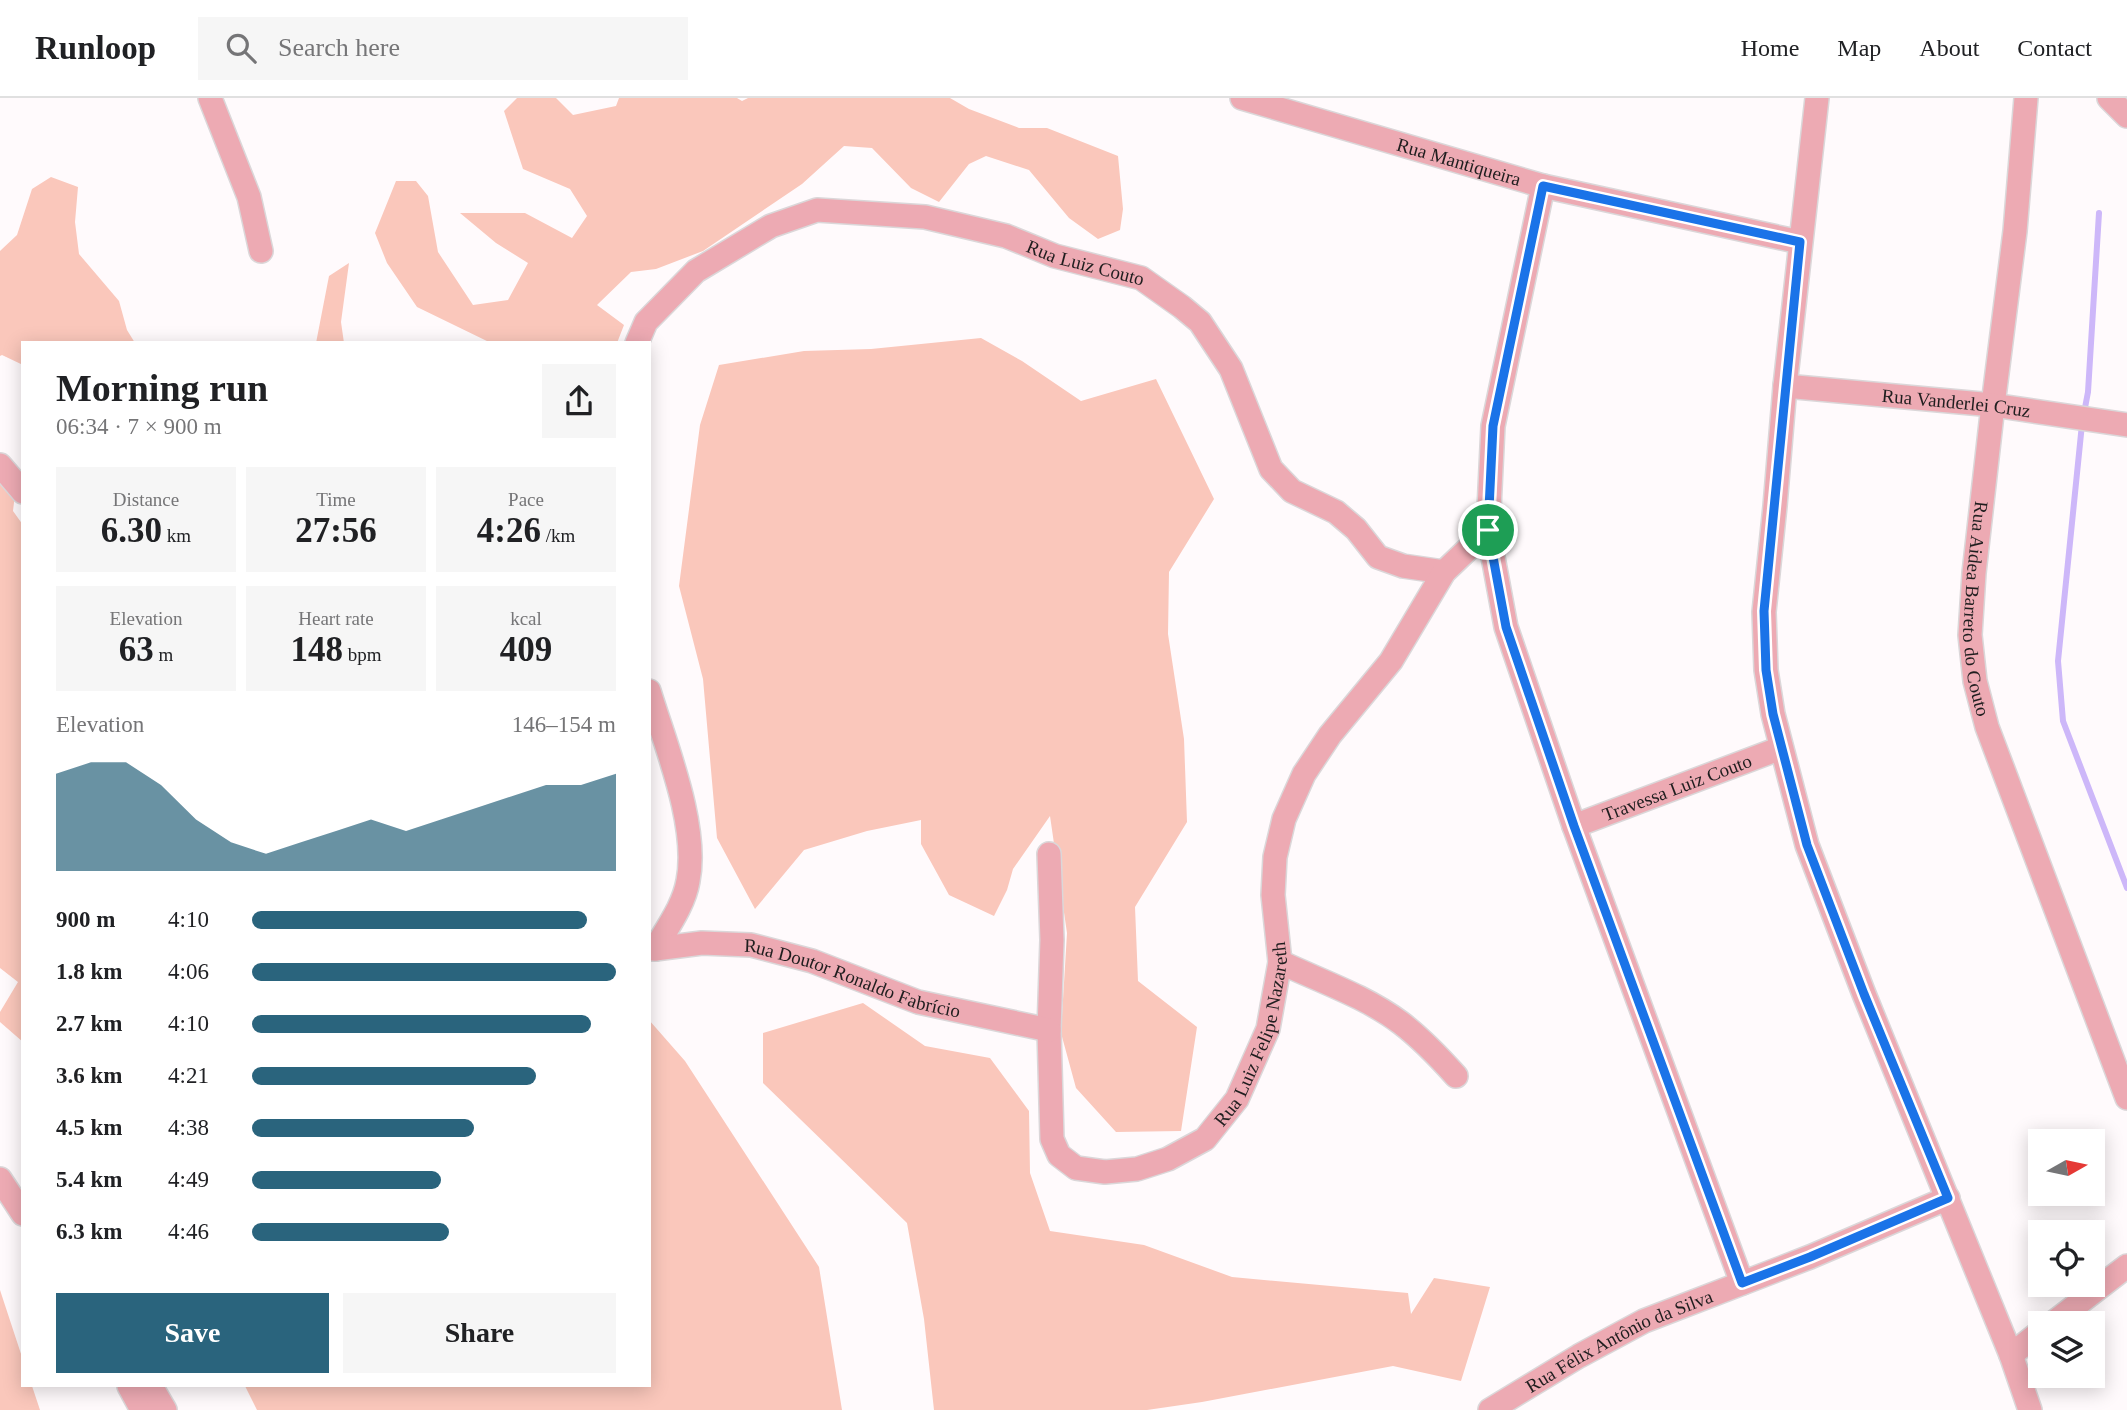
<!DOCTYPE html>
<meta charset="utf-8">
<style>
:root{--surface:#fff;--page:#f6f6f6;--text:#202124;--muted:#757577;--line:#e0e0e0;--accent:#2a647d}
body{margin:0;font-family:Georgia,serif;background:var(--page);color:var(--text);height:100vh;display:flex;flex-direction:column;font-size:26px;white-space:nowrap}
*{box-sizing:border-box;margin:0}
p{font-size:23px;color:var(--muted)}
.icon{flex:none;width:38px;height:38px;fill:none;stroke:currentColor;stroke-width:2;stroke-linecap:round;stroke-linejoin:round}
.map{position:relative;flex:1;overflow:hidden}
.sheet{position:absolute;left:21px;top:243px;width:630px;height:1046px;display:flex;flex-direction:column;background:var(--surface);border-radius:0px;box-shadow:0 4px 18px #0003}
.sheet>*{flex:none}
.needle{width:46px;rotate:81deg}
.buttons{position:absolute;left:2028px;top:1031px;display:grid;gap:14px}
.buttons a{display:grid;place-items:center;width:77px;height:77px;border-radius:0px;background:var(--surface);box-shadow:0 4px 18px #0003;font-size:35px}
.pin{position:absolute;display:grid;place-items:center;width:60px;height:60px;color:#fff;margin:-30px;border:4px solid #fff;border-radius:50%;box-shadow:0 2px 7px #0007}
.round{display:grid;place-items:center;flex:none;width:74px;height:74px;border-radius:0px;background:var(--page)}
.head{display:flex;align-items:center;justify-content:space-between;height:119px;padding:0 35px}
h1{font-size:38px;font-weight:700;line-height:52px}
.metrics{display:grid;grid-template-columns:repeat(3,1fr);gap:10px;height:119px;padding:7px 35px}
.metrics div{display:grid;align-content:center;border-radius:0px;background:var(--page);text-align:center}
.metrics b{font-size:35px;font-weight:700}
.metrics small{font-size:19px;font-weight:400}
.metrics p{font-size:19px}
.chart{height:196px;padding:14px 35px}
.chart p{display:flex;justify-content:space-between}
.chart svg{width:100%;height:126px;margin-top:7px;fill:var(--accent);opacity:.7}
.primary-button{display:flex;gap:14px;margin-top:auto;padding:14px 35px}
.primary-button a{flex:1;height:80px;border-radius:0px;background:var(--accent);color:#fff;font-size:28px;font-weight:700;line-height:80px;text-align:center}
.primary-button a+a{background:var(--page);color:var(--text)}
ul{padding:0 35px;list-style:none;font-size:23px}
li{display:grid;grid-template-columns:112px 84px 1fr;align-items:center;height:52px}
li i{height:18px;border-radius:9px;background:var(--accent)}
header{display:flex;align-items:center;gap:42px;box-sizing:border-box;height:98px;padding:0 35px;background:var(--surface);border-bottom:2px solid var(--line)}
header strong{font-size:33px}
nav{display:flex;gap:38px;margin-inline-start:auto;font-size:24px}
.search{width:490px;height:63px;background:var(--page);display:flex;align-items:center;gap:18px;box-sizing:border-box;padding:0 24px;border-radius:0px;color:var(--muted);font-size:26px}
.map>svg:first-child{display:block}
.green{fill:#fac7bb}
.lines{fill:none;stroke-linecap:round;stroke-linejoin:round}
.stream{stroke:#cdb7f9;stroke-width:6}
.minor-casing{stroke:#dbd7d9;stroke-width:26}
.minor{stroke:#edaab3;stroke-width:23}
.route-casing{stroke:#fff;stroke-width:14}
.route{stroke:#1a73e8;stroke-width:9}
.labels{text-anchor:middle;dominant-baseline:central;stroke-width:6;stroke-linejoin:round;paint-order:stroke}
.street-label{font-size:19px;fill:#201e1f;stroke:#fffafc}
</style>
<header>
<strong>Runloop</strong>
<div class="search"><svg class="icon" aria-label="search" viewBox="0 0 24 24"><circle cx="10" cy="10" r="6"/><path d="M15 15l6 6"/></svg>Search here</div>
<nav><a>Home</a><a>Map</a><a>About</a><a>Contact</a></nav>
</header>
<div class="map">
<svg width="2127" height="1312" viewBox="0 0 2127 1312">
<rect width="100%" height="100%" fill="#fffafc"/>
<g class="green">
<polygon points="517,0 556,0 573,17 616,8 619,0 737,0 742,3 748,0 950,0 969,11 1019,30 1047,30 1118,58 1123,111 1120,132 1098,141 1069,120 1029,72 986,58 969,66 939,104 911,90 872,50 844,48 802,86 703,153 656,171 631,174 597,207 624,227 617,245 491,245 417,209 387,165 375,135 396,83 416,83 428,98 438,154 473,207 508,202 528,165 496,145 460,115 525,115 572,140 587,118 570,91 523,71 504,13"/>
<polygon points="51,79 78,89 75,124 79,156 119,203 127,232 135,245 23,245 23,267 2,257 0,258 0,153 17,137 32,91"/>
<polygon points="349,165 341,224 344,245 316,245 329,178"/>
<polygon points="981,240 1022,263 1081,303 1156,281 1214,401 1169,474 1168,536 1184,641 1187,724 1135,809 1138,883 1197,929 1181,1033 1116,1034 1076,990 1061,935 1067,835 1050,718 1013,771 1007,792 994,818 949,797 921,746 921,722 867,733 804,752 755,811 717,740 703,581 679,488 700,327 719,267 804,253 871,251"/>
<polygon points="0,379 15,396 13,413 23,427 23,944 0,924 0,914 18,884 0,870"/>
<polygon points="863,905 925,948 990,960 1029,1013 1030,1075 1050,1133 1144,1147 1232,1179 1408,1195 1411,1216 1434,1180 1490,1189 1461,1283 1393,1268 1202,1304 1147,1312 934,1312 924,1221 907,1125 763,985 763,935"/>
<polygon points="649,922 685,963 819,1169 842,1312 257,1312 245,1288 649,1288"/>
<polygon points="0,1192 23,1262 23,1288 32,1288 40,1312 0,1312"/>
</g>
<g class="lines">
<g class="stream">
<polyline points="2084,315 2088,294 2099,115"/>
<polyline points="2082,326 2058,563 2063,623 2127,790"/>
</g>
<g class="minor-casing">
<g id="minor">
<polyline points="210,0 249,99 261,153"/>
<path id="s1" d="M 1242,0 L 1543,88 L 1800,144"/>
<polyline points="1817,0 1785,288 1775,408 1764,514 1766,572 1773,616 1807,747 1864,896 2011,1257 2030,1312"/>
<path id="s2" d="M 2026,0 L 2015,133 L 1993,307 L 1974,475 L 1970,537 L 1975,583 L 1987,629 L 2127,1000"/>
<polyline points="2109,0 2127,18"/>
<polyline points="1543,88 1493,328 1488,432 1506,529 1574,728 1742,1185"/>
<path id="s3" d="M 637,245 L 646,224 L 696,173 L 771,128 L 817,112 L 925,119 L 1006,138 L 1055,158 L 1141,180 L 1182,209 L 1200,224 L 1231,271 L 1271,371 L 1292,393 L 1336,414 L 1356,431 L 1378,459 L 1403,468 L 1444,474"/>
<path id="s4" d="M 1785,288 L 1993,307 L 2127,327"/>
<polyline points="0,367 23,394"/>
<path d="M 649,593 C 665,646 699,728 688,783 C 684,807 667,830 655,851 L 649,851"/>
<path id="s5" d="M 1574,728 L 1781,650"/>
<path id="s6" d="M 1049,756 L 1052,842 L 1049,932 L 1052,1041 L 1059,1057 L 1076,1070 L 1105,1074 L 1137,1071 L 1168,1061 L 1205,1041 L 1237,1001 L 1268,931 L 1280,864 L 1273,797 L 1275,759 L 1284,721 L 1304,676 L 1330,637 L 1391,563 L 1444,474 L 1488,432"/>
<path id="s7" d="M 655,851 L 702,845 L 751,847 L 812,863 L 918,904 L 1049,932"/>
<path d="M 1280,864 C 1320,883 1365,898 1401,925 C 1422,941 1439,959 1456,978"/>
<polyline points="0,1081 23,1116"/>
<polyline points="2053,1225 2127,1168"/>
<polyline points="2011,1257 2040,1234"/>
<polyline points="129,1288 142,1312"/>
<polyline points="151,1288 165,1312"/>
<path id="s8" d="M 1490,1312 L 1579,1258 L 1644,1223 L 1810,1159 L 1948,1100"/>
</g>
</g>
<use href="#minor" class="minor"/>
</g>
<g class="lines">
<g class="route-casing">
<polygon id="route" points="1543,88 1800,144 1764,513 1766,572 1773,616 1807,747 1864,896 1948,1100 1810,1159 1742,1185 1574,728 1506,529 1488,432 1493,328"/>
</g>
<use href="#route" class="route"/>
</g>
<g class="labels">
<g class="street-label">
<text stroke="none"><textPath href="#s1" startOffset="226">Rua Mantiqueira</textPath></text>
<text stroke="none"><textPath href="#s3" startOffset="506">Rua Luiz Couto</textPath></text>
<text stroke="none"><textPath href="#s4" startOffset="172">Rua Vanderlei Cruz</textPath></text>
<text stroke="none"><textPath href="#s2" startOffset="514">Rua Aidea Barreto do Couto</textPath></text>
<text stroke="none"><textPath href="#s5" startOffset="110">Travessa Luiz Couto</textPath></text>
<text stroke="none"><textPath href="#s7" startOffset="203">Rua Doutor Ronaldo Fabrício</textPath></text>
<text stroke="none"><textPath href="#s6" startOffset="578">Rua Luiz Felipe Nazareth</textPath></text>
<text stroke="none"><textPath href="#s8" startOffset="147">Rua Félix Antônio da Silva</textPath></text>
</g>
</g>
</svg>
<div class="buttons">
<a><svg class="needle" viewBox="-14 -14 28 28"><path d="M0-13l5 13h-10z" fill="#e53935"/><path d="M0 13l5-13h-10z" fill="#757577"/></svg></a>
<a><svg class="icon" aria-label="locate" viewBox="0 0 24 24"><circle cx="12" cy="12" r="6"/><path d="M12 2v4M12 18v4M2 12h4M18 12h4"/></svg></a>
<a><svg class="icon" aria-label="layers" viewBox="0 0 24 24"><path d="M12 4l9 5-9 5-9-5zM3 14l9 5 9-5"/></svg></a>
</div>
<div class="pin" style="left:1488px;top:432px;background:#1e9e55"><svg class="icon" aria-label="arrive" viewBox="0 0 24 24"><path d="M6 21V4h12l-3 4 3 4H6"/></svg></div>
<section class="sheet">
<div class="head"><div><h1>Morning run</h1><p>06:34 · 7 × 900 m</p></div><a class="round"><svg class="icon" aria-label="share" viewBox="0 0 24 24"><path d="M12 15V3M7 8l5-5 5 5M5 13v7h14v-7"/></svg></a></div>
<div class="metrics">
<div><p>Distance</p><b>6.30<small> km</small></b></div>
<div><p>Time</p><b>27:56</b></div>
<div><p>Pace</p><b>4:26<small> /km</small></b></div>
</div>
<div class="metrics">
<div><p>Elevation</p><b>63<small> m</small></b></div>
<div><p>Heart rate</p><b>148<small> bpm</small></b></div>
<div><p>kcal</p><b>409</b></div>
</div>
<div class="chart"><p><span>Elevation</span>146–154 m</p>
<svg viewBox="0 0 160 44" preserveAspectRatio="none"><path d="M0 44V10L10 6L20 6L30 14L40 26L50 34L60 38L70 34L80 30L90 26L100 30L110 26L120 22L130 18L140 14L150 14L160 10V44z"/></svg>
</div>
<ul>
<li><b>900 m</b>4:10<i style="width:92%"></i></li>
<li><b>1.8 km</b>4:06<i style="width:100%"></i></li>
<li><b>2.7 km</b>4:10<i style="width:93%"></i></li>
<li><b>3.6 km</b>4:21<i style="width:78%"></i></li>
<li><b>4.5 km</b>4:38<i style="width:61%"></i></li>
<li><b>5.4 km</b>4:49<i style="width:52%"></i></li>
<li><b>6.3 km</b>4:46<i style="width:54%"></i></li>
</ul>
<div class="primary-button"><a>Save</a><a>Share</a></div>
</section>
</div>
